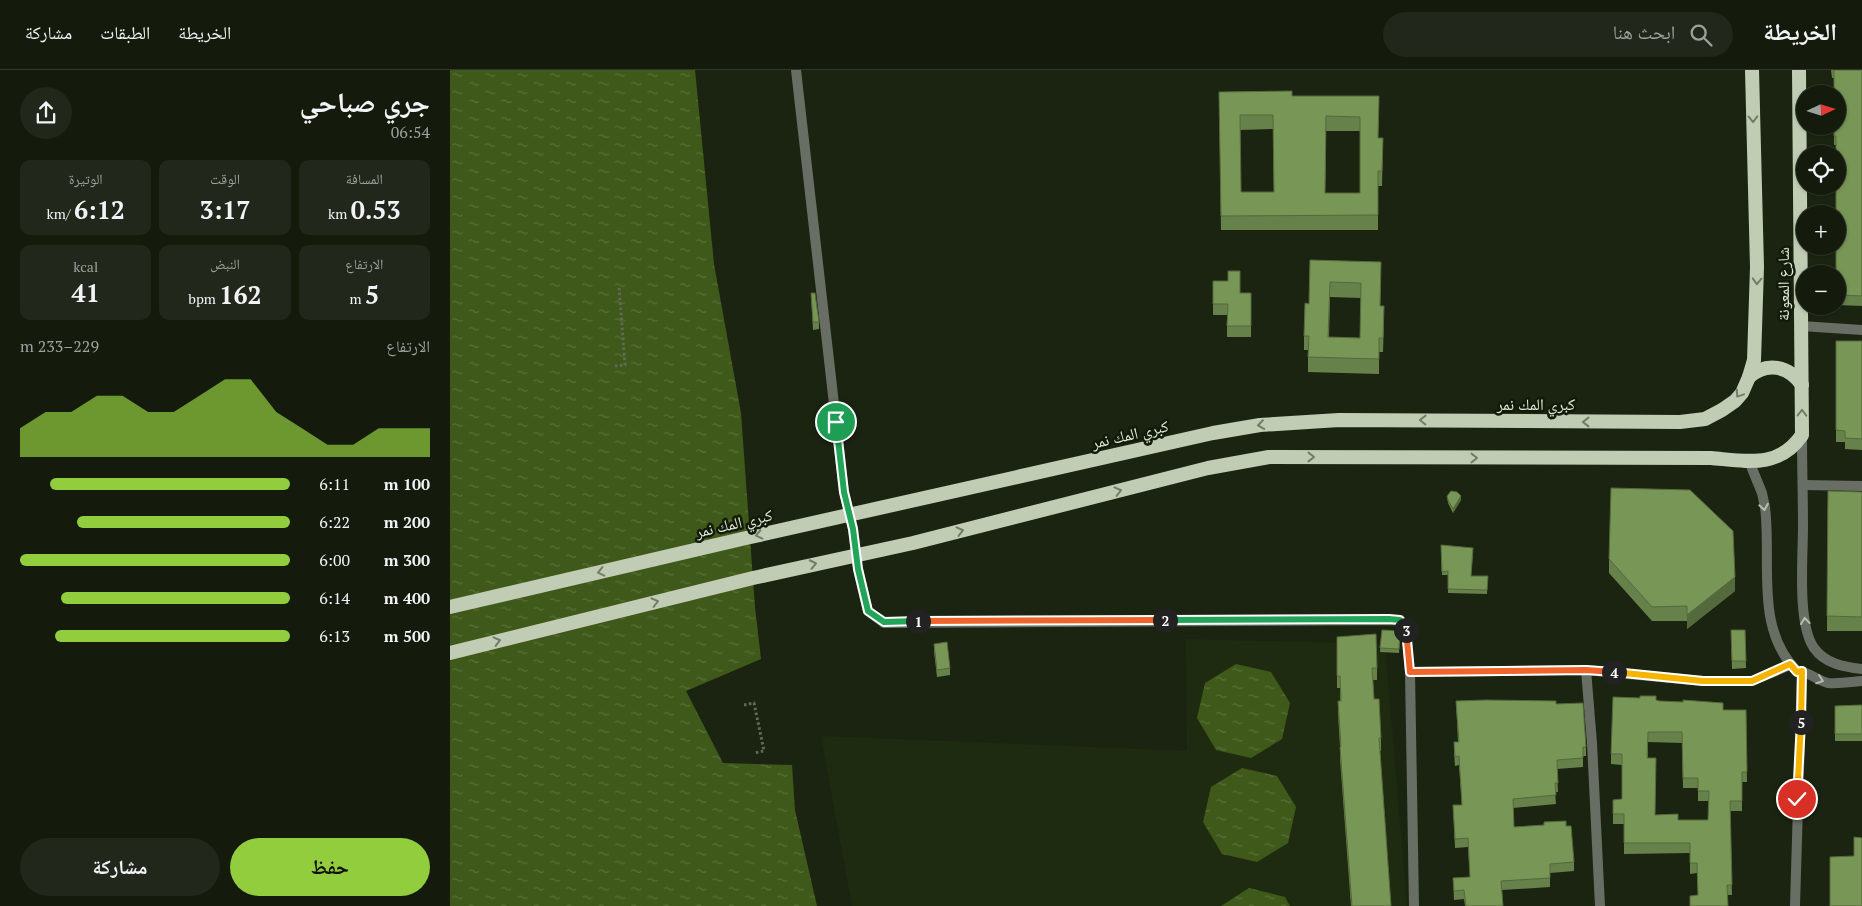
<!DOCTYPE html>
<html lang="ar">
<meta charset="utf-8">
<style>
:root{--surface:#141b0d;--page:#21281b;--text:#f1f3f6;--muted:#9da19d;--line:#33392e;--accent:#92cd3e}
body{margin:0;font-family:"PT Serif","Noto Naskh Arabic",serif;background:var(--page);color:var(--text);direction:rtl;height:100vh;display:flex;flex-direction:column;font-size:19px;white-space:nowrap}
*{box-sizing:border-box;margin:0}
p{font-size:16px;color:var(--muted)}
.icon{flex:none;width:28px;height:28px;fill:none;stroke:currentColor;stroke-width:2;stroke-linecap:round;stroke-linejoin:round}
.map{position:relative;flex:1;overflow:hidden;direction:ltr}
.drawer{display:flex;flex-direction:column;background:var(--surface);width:450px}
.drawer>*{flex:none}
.needle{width:32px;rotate:86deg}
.controls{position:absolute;left:1346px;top:15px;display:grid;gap:10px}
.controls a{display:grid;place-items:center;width:50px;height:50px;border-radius:50%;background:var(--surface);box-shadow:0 1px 4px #0004,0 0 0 1px var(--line);font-size:25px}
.pin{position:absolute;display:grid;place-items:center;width:42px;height:42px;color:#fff;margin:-21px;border:2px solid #fff;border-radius:50%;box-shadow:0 1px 5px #0007}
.km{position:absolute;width:25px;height:25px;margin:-12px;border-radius:50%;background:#222;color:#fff;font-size:14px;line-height:25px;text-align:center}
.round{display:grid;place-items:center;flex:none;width:52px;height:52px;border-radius:26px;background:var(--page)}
.headline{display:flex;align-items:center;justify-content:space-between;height:85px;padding:0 20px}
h1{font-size:28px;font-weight:800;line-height:38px}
.figures{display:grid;grid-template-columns:repeat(3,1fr);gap:8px;height:85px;padding:5px 20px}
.figures div{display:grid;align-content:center;border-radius:10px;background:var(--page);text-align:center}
.figures b{font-size:25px;font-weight:800}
.figures small{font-size:14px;font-weight:400}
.figures p{font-size:14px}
.chart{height:140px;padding:10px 20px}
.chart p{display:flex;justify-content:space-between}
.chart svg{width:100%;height:90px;margin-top:5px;fill:var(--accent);opacity:.7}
.button{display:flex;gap:10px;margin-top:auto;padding:10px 20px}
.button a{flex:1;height:58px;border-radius:30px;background:var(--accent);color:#111;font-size:20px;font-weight:800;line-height:58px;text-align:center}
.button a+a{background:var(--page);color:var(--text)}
ul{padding:0 20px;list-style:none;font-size:16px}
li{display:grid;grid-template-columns:80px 60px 1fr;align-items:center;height:38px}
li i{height:12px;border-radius:6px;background:var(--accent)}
header{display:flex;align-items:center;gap:30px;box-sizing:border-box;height:70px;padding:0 25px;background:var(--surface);border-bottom:1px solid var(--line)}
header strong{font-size:24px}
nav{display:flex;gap:28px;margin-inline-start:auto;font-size:18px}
.search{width:350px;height:45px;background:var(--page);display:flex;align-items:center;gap:12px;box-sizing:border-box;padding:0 18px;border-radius:28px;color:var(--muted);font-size:19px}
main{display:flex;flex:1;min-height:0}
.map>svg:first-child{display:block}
.built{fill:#1f2b11}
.water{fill:url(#water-ripples)}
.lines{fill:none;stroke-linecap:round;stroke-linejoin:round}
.path{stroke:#616958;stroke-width:3;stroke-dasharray:2.5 2.5;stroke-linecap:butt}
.minor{stroke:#696e64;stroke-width:10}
.tertiary{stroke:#696e64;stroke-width:10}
.trunk{stroke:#c0ccb4;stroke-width:14}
.wall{fill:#67814a;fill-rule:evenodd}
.shaded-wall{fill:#54693c}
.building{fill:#789656;stroke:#54693c;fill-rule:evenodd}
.oneway{stroke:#727c67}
.oneway2{stroke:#b7bdb1}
.split-1-casing{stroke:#fff;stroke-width:10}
.split-2-casing{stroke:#fff;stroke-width:10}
.split-3-casing{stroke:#fff;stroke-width:10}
.split-4-casing{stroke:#fff;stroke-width:10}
.split-5-casing{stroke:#fff;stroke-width:10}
.split-6-casing{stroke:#fff;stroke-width:10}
.split-1{stroke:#22a559;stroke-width:6}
.split-2{stroke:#f0652b;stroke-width:6}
.split-3{stroke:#22a559;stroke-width:6}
.split-4{stroke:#f0652b;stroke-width:6}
.split-5{stroke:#f5b400;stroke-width:6}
.split-6{stroke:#f5b400;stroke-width:6}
.labels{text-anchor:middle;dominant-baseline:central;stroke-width:5;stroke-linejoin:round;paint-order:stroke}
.street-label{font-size:16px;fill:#e1e8db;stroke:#121b08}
</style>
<header>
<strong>الخريطة</strong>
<div class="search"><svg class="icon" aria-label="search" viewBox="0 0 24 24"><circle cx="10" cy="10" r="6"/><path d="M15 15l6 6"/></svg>ابحث هنا</div>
<nav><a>الخريطة</a><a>الطبقات</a><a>مشاركة</a></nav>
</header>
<main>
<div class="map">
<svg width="1412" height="836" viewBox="0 0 1412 836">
<defs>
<pattern id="water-ripples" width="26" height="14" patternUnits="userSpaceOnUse" patternTransform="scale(1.25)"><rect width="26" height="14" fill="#3e5919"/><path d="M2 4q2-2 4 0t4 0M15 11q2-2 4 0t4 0" fill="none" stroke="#5a713a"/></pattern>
</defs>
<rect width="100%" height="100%" fill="#1b2411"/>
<polygon class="built" points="736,569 935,574 957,836 402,836 371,666 737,681"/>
<g class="water">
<polygon points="0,0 245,0 264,194 291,343 305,537 311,589 236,621 273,693 342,695 345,740 367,836 0,836"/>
<polygon points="786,594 821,602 840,633 832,669 801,688 766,680 747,648 755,613"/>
<polygon points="792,698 827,706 846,737 838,773 807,792 772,784 753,752 761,717"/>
<polygon points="799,818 835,827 840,836 771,836"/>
</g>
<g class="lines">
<g class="path">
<polyline points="165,296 175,295 169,216"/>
<polyline points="294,635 304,633 314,681 304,683"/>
</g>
<g class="minor">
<polyline points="346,0 394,422 403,459 408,499 418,541 434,553 950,550 956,558 960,602 964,836"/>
<polyline points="1351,256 1412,260"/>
<polyline points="1353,415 1412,416"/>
<polyline points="1136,600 1142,673 1150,836"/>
<polyline points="960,602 1136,600 1253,611 1302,611 1340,595"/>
</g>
<g class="tertiary">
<path d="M 1352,365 C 1352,396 1353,427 1353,457 C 1353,488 1347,554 1364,578 C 1375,594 1395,597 1412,599"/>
<path d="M 1299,391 L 1312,423 L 1315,437 C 1322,492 1304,558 1347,601 C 1358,601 1368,611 1378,613 C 1389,614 1401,612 1412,611"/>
<polyline points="1345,836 1352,601"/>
</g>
<g class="trunk">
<path d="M 1299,307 C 1317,291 1339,296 1352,315"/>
<polyline points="0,537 296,468 763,363 810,355 889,350 1230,352 1255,349 1272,340 1285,331 1292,323 1299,307 1304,290 1307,197 1302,0"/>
<path d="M 0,583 L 303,508 L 463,473 L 758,398 L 819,387 L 1261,388 C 1296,391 1329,399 1352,365 L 1349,0"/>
</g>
</g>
<g class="wall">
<polygon points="1381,0 1412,0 1412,236 1388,235 1386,75 1384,75 1384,8 1382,8"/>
<path d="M 769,22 L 842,26 L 929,26 L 928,68 L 933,68 L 932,116 L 928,116 L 928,160 L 771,160 ZM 823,59 L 824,122 L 791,122 L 790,60 ZM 876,61 L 910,61 L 910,123 L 875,123 Z"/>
<path d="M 860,190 L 931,207 L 930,236 L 934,251 L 933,282 L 929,282 L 929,304 L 858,302 L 858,280 L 854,280 L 854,266 L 859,234 ZM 880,227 L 911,228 L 910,268 L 879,267 Z"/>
<polygon points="763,211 790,223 801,223 801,267 777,267 777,245 763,245"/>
<polygon points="361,223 369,252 369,259 363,260"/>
<polygon points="1386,271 1412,271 1412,380 1395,379 1395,372 1386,372"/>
<polygon points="1378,421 1412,422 1412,561 1377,561"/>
<polygon points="997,426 1011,430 1003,443 998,433"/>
<polygon points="991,475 1023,482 1021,506 1038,506 1037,524 998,523 998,505 992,505"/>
<polygon points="1159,489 1285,521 1237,559 1237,551 1202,551 1159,503"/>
<polygon points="932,560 950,561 949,583 930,582"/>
<polygon points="1281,560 1295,560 1296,598 1282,599"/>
<polygon points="887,567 927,598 927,610 923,610 924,629 931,668 931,681 930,681 941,836 901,836 890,689 890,676 888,644 888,631 890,631 890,618 887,618"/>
<polygon points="484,574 500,598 500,605 487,607 484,581"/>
<path d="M 1190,628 L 1273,640 L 1296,640 L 1297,712 L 1292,712 L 1292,741 L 1280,741 L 1282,825 L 1248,825 L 1247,803 L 1240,804 L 1240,783 L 1174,784 L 1174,754 L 1163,754 L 1163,730 L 1172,729 L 1172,695 L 1161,694 L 1161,684 ZM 1198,672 L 1232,673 L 1233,718 L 1248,718 L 1248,731 L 1259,731 L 1258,750 L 1228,750 L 1205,745 L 1198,688 Z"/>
<polygon points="1006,631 1106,634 1136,677 1136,686 1133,686 1133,697 1107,699 1108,722 1105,722 1106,734 1063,738 1064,757 1116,756 1124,792 1124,801 1100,803 1100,817 1052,820 1053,836 1015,836 1014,829 1004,830 1003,808 1020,807 1018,777 1005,778 1003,735 1012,735 1009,695 1005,696 1004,681 1004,672 1008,672"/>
<polygon points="1412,635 1412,671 1385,671 1385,636"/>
</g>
<g class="shaded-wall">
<polygon points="1011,426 1011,430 1003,443 1003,439"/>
<polygon points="1285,507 1285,521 1237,559 1237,545"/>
</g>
<g class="building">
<polygon points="1384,0 1412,0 1412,226 1388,225 1388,204 1386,204 1386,176 1388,176 1388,144 1386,144 1386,116 1388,116 1388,84 1386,84 1386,66 1384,66 1384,56 1388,56 1388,24 1384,24"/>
<path d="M 842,21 L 842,26 L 929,26 L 928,68 L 933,68 L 932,101 L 928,101 L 928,145 L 771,146 L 769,22 ZM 790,45 L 823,45 L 824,122 L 791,122 ZM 876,46 L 910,47 L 910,123 L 875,123 Z"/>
<path d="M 860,190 L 931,192 L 930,236 L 934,236 L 933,268 L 929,268 L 929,289 L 858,287 L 859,266 L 854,266 L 855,233 L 859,234 ZM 880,212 L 911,213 L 910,268 L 878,267 Z"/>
<polygon points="778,201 790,201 790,223 801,223 801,256 777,256 778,234 763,234 763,211 778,211"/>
<polygon points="361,223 365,223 369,252 363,252"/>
<polygon points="1386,271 1412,271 1412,369 1395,368 1395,361 1386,360"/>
<polygon points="1161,418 1240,420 1283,461 1285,507 1237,545 1237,536 1202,537 1159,489"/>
<polygon points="1001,421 1007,422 1011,426 1003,439 998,430 997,426"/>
<polygon points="1378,421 1412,422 1412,547 1377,546"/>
<polygon points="991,475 1023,478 1021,506 1038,506 1037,520 998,519 998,501 992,502"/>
<polygon points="932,560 950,561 949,579 930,578"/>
<polygon points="1281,560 1295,560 1296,591 1282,591"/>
<polygon points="926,564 927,598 922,598 924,629 929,629 931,668 929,668 941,836 902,836 890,677 891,676 888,631 891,631 890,606 887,606 887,567"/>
<polygon points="497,572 500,598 487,600 484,574"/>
<path d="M 1190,626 L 1206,626 L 1206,630 L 1209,631 L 1233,632 L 1233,630 L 1273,633 L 1273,640 L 1296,640 L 1297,702 L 1292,702 L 1292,731 L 1280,731 L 1282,815 L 1277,815 L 1278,836 L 1240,836 L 1240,826 L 1248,825 L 1247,793 L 1240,793 L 1240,773 L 1174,773 L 1174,744 L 1163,744 L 1163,730 L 1172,729 L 1172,684 L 1161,684 L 1163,627 L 1190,628 ZM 1198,662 L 1232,662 L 1233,708 L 1248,708 L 1248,721 L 1259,721 L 1258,750 L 1228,750 L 1228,744 L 1205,745 L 1206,688 L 1197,688 Z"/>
<polygon points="1036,630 1106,631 1106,634 1133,633 1136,677 1133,677 1133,688 1107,690 1108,713 1105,713 1106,725 1063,729 1064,757 1094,755 1094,752 1116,751 1116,756 1121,756 1124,792 1100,794 1100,808 1051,811 1053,836 1016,836 1014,820 1004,821 1003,808 1020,807 1018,768 1005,769 1003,735 1012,735 1009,686 1005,687 1004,672 1009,672 1006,631"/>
<polygon points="1412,635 1412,664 1385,664 1385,636"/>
<polygon points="1404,767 1412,768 1412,836 1380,836 1380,787 1404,786"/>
</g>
<defs><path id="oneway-chevron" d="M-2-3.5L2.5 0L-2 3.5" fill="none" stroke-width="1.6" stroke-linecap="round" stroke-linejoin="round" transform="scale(1.25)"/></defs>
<g class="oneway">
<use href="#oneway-chevron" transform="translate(1303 49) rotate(89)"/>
<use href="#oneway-chevron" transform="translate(1307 211) rotate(92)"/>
<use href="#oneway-chevron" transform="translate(1289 324) rotate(124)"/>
<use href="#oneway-chevron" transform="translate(1352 343) rotate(-89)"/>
<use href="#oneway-chevron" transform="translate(973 350) rotate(-179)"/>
<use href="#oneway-chevron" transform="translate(1136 352) rotate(180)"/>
<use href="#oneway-chevron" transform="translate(811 355) rotate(172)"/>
<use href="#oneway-chevron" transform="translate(861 387)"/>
<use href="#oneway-chevron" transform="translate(1024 388)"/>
<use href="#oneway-chevron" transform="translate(668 421) rotate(-14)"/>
<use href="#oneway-chevron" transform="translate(510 461) rotate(-14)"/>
<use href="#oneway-chevron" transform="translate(309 465) rotate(167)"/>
<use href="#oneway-chevron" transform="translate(363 494) rotate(-12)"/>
<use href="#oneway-chevron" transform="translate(151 502) rotate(167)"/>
<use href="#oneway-chevron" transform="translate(205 532) rotate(-14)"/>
<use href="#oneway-chevron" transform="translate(47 571) rotate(-14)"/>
</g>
<g class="oneway2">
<use href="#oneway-chevron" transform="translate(1314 437) rotate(80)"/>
<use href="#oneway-chevron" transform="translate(1355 551) rotate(-97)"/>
<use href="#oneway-chevron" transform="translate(1370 610) rotate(19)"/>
</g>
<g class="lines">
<g class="split-1-casing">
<polyline id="split-1" points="386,352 394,422 403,459 408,499 418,541 434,552 468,551"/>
</g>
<g class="split-2-casing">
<polyline id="split-2" points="468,551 715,550"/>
</g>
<g class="split-3-casing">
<polyline id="split-3" points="715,550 939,549 950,550 956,560"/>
</g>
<g class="split-4-casing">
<polyline id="split-4" points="956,560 960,602 1136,600 1164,602"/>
</g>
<g class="split-5-casing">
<polyline id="split-5" points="1164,602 1253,611 1302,611 1340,594 1347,602 1352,601 1351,652"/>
</g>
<g class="split-6-casing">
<polyline id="split-6" points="1347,729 1351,652"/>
</g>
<use href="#split-1" class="split-1"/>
<use href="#split-2" class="split-2"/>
<use href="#split-3" class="split-3"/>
<use href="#split-4" class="split-4"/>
<use href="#split-5" class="split-5"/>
<use href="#split-6" class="split-6"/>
</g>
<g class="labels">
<g class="street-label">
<text transform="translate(1333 214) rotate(-90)">شارع المعونة</text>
<text x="1086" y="334">كبري المك نمر</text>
<text transform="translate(680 364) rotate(-13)">كبري المك نمر</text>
<text transform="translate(284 453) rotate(-13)">كبري المك نمر</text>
</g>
</g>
</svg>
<div class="controls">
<a><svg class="needle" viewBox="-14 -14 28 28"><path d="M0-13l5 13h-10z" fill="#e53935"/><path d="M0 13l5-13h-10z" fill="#9da19d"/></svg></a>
<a><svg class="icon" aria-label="locate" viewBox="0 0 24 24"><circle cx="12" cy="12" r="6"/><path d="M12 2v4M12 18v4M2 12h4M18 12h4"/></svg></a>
<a>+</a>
<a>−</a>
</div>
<div class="pin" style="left:386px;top:352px;background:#1e9e55"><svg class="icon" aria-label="arrive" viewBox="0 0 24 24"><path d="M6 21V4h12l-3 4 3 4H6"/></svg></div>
<div class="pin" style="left:1347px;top:729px;background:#d93025"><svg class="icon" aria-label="check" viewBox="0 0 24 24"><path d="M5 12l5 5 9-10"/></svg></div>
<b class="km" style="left:468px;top:551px">1</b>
<b class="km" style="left:715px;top:550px">2</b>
<b class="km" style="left:956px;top:560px">3</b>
<b class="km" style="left:1164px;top:602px">4</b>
<b class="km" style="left:1351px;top:652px">5</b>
</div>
<section class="drawer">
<div class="headline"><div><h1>جري صباحي</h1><p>06:54</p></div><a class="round"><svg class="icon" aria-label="share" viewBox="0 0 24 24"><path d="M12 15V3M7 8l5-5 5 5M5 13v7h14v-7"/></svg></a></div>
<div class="figures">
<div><p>المسافة</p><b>0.53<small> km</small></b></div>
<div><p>الوقت</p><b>3:17</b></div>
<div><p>الوتيرة</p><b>6:12<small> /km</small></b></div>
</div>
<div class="figures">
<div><p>الارتفاع</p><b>5<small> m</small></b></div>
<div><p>النبض</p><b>162<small> bpm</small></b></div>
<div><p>kcal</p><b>41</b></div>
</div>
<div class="chart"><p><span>الارتفاع</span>229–233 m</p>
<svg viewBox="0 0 160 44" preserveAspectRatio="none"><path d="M0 44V30L10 22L20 22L30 14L40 14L50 22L60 22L70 14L80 6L90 6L100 22L110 30L120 38L130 38L140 30L150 30L160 30V44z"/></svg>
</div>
<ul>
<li><b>100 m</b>6:11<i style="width:89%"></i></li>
<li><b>200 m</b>6:22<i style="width:79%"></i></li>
<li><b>300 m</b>6:00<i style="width:100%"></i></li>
<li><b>400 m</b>6:14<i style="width:85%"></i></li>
<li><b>500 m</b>6:13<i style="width:87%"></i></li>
</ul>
<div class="button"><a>حفظ</a><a>مشاركة</a></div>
</section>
</main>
